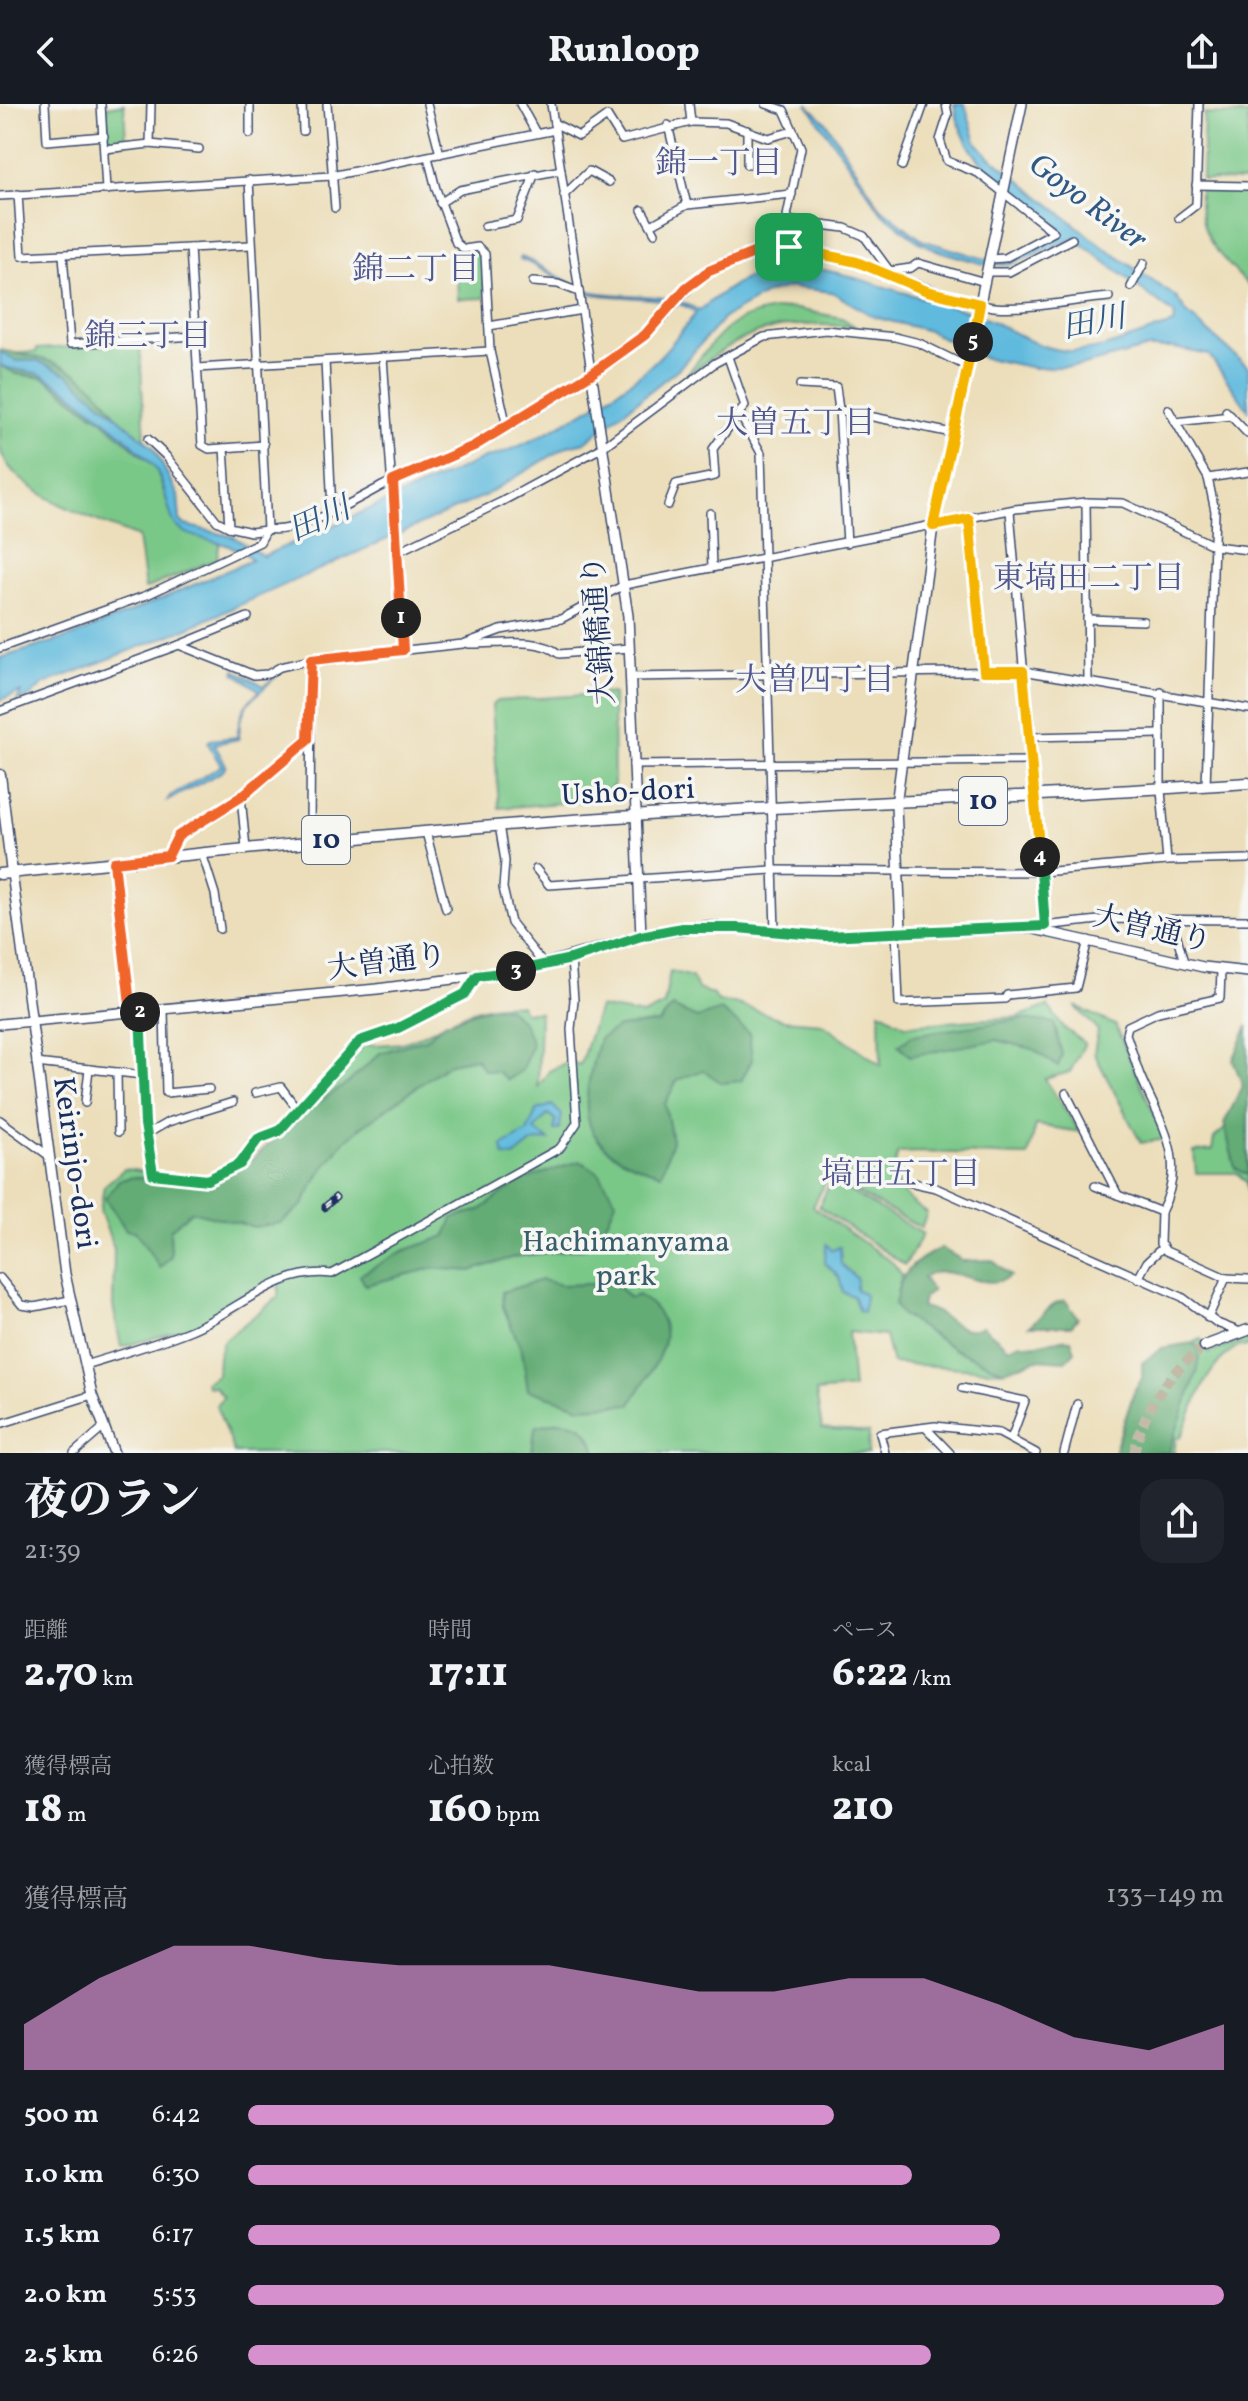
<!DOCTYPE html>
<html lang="ja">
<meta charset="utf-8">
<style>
:root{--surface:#171b24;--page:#20242c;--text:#f1f3f6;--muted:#9ea1a6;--accent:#d690ce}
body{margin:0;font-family:Vollkorn,"Noto Serif JP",serif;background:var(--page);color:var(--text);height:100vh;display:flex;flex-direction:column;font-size:30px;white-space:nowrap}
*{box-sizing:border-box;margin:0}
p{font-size:26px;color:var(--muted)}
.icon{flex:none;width:44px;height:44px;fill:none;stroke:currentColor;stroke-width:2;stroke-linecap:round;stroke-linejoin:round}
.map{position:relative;height:1349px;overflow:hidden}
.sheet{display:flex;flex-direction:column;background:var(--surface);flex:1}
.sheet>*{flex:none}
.pin{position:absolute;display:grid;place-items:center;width:68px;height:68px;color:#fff;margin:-34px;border-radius:16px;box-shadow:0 4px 12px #0006}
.km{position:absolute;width:40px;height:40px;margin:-20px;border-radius:50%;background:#222;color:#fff;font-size:22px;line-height:40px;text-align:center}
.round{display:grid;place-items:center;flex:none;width:84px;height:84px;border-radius:24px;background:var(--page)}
.summary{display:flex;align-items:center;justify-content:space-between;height:136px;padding:0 24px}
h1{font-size:44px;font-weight:800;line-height:60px}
.metrics{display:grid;grid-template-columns:repeat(3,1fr);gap:12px;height:136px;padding:8px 24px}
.metrics div{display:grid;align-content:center}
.metrics b{font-size:40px;font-weight:800}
.metrics small{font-size:22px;font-weight:400}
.metrics p{font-size:22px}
.chart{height:224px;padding:16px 24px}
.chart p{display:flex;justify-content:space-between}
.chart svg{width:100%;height:144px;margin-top:8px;fill:var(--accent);opacity:.7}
ul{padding:0 24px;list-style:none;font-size:26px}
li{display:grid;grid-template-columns:128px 96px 1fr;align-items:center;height:60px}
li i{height:20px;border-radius:10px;background:var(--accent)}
header{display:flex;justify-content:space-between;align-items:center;height:104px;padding:0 24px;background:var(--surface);font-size:36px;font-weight:800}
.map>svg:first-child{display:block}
.green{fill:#7ac888;stroke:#4a7c73;stroke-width:2}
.forest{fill:#63ac74;stroke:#3f6e69;stroke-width:2}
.water{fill:#5fbadd;stroke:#3d749e;stroke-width:2}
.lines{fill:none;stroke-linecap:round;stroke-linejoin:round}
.primary-tunnel{stroke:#c2bba8;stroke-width:10;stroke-dasharray:10 5;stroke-linecap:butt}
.street-casing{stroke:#3a496c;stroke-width:10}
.secondary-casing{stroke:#3a496c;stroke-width:12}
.primary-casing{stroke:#3a496c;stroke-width:13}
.street{stroke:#fff;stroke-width:7}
.secondary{stroke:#fff;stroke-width:9}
.primary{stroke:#fff;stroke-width:10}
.rail-casing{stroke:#1b2f5e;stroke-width:5}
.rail{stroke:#f6f6f2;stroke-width:2;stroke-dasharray:6;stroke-linecap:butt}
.split-1-casing{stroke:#fff;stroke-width:16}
.split-2-casing{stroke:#fff;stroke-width:16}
.split-3-casing{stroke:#fff;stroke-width:16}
.split-4-casing{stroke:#fff;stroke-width:16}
.split-5-casing{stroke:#fff;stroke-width:16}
.split-6-casing{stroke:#fff;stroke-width:16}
.split-1{stroke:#f0652b;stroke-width:10}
.split-2{stroke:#f0652b;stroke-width:10}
.split-3{stroke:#22a559;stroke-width:10}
.split-4{stroke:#22a559;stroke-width:10}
.split-5{stroke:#f5b400;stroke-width:10}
.split-6{stroke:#f5b400;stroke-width:10}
.labels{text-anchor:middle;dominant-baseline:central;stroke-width:7;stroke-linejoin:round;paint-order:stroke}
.shield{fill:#f6f6f2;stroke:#5d6b8a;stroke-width:2}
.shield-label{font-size:28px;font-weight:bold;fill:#1b2f5e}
.street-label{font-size:30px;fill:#1b2f5e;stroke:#f6f6f2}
.park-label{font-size:30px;fill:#385d6b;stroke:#f6f6f2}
.neighbourhood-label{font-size:32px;fill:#52588f;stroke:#f6f6f2}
.water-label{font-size:32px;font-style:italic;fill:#2f5984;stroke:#f6f6f2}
</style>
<header><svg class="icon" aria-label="back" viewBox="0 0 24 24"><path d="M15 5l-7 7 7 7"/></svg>Runloop<svg class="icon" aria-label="share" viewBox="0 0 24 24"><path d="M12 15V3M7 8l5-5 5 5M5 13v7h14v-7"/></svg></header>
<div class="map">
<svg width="1248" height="1349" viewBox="0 0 1248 1349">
<rect width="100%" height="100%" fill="#f6f6f2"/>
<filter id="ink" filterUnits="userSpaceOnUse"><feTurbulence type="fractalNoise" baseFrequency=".0125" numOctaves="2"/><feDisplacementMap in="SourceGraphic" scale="16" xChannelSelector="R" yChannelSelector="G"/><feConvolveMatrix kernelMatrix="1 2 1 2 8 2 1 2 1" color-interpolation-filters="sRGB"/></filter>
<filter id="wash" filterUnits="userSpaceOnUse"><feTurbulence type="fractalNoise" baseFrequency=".006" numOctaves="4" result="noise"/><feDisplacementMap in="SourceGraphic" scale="32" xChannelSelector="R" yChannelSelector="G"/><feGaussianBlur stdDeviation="1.8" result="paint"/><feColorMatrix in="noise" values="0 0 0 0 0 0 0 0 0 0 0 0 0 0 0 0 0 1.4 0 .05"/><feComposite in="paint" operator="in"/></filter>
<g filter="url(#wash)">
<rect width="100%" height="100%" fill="#ecdeba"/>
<g class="green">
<polygon points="124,0 126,39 108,40 106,3"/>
<polygon points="1204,10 1248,11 1248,77 1202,76"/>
<path d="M 1200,85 L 1248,86 L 1248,181 C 1216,147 1198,134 1200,85 Z"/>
<polygon points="478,148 483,150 485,194 458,195 456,149"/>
<path d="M 791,204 L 842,214 L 856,223 C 775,216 749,223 684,274 C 721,228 729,209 791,204 Z"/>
<polygon points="136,239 140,241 145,337 88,287 5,250 36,248 37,245"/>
<path d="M 0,261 L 14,268 L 36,268 L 84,300 L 156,364 L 175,420 L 188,429 L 220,437 L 217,455 L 145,485 L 138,433 C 101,418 7,387 0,343 C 0,317 0,287 0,261 Z"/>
<polygon points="613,589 614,681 599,696 499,704 492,601 497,597"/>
<path d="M 670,867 L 692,873 L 698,885 L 712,890 L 719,898 L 734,899 L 784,916 L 822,919 L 881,961 L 880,907 L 905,921 L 1018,913 L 1048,902 L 1064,924 L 1085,939 L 1070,968 L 1045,975 L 1080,1028 L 1036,1021 L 1028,1052 C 984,1052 942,1046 898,1049 C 888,1079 903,1093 927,1109 L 921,1124 L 828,1073 L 813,1103 L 893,1159 L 902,1171 L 897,1188 L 901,1210 L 956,1246 L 1004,1267 L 892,1259 L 885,1232 L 848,1228 L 853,1284 L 816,1288 L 822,1325 L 869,1329 L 868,1349 L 234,1349 L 216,1301 L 223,1293 L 214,1282 L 208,1283 L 205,1278 L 217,1271 L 218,1253 L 223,1237 L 278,1193 L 279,1174 L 193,1223 L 121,1243 L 113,1202 L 114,1145 L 100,1107 L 104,1082 L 124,1065 C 143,1067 201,1078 215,1076 C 260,1069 333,975 364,941 C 377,940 395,942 408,937 C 451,920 471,897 521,901 L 524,908 L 540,908 L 538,983 L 549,967 L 569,957 L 580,961 L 599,903 L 643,911 L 664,901 Z"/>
<polygon points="1075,902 1115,921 1165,1035 1141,1039 1094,949 1098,926"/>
<polygon points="1228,1022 1248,1055 1248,1091 1246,1078 1237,1069 1196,1069 1194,1048 1212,1046 1214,1034"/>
<polygon points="831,1077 923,1130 905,1161 819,1103"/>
<path d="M 1201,1235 L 1209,1249 L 1248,1235 L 1248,1243 L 1238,1242 C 1205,1263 1196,1298 1181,1333 L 1176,1334 L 1174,1349 L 1166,1349 L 1199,1244 L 1193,1239 Z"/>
</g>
<g class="forest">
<path d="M 0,246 C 49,255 85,262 114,308 L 105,313 L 94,311 L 44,274 L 16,270 L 0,261 Z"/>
<polygon points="489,903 508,904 523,918 532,939 522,966 507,976 498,968 484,966 476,954 450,959 361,1023 343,1039 318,1072 303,1101 281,1119 254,1123 191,1107 170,1126 171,1152 160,1164 135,1127 126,1126 105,1094 119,1076 134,1073 209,1080 254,1054 301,1010 349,978 380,949 425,935 445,919"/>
<path d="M 672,903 L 697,914 L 721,906 L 749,929 L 752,956 L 741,977 L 722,979 L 703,966 L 677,976 L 665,1000 L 672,1037 L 661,1070 C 577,1044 577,1014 599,935 L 619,923 L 659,919 Z"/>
<polygon points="1022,915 1054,919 1062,951 1058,963 1033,945 996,936 910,952 899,941 912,931"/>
<polygon points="1248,922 1248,1071 1235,1064 1224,1019 1243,982 1233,956"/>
<polygon points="580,1057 599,1069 616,1097 608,1116 585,1144 514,1153 471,1167 433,1164 365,1181 360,1171 403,1147 446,1132 453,1114 480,1106 520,1077"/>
<path d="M 941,1144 L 964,1157 L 992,1156 L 1011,1172 C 982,1191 952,1156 923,1173 L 932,1187 L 923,1194 L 921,1203 C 945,1206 959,1235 982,1222 L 1009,1244 L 1020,1239 C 1034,1245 1054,1233 1071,1236 L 1075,1247 L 1065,1257 L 1037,1255 L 1004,1267 L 956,1246 L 901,1210 L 895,1201 C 899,1168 913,1158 941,1144 Z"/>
<path d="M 541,1176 L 562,1181 L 614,1179 L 630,1194 L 638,1191 C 691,1223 652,1262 631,1300 L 581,1303 L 528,1286 L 522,1247 L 503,1203 L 502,1188 Z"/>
<polygon points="1065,1196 1078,1214 1071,1222 1029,1222 1056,1199"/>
<polygon points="1192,1239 1199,1244 1198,1266 1168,1349 1114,1349 1135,1285 1142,1275 1142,1259 1162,1244"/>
<path d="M 558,1317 C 583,1318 590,1325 596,1349 L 532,1349 L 535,1323 Z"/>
</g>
<g class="water">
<path d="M 807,0 L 825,17 L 880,103 L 922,136 L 1001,160 L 1059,133 L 1060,124 C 1013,86 965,64 954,0 L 965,0 L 976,38 L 989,52 L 1102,142 L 1176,193 L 1187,209 L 1248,263 L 1248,306 L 1209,251 L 1174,244 L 1148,244 L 1080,262 L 1034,264 L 981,253 L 929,227 L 874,213 L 832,188 L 791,183 L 768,189 L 725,213 L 678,265 L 585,338 L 568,342 L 484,392 L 181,527 L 44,580 L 31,592 L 17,597 L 21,588 L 0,596 L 0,554 L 76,531 L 252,456 C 233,434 189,439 175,420 C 166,407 166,378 154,363 C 136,340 68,283 41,271 C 27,265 14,268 0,261 L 0,248 L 16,257 L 37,257 L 67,270 L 153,343 L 178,391 L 180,416 L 185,421 L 234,433 L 263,452 L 485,354 C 522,347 624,287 651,261 C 668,246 682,226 696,209 C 677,191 619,195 593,190 C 568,186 545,164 520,155 L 521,153 C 544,161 572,184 594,188 C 626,194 672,187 699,207 C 777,140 813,162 902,188 C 930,197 962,203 989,216 C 1016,228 1037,245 1068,247 C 1102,249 1141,229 1173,220 L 1175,211 L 1074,134 L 1009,161 L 983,160 L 939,147 L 919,138 L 882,109 Z"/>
<path d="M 284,565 L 247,600 L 240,617 L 239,635 L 214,640 L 226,661 L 223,667 L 167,697 L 170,692 L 221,662 L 208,639 L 210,636 L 237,633 C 240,611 242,601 260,587 L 235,569 L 235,566 L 264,582 Z"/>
<polygon points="552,1001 562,1011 559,1026 554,1026 556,1016 548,1010 534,1026 549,1036 533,1038 514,1053 504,1052 502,1042 527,1028 537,1006"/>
<polygon points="826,1140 832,1146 840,1143 841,1160 857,1175 856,1185 865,1191 863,1208 859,1207 853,1192 843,1188 839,1173 825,1159"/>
</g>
</g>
<g filter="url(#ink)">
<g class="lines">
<path class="primary-tunnel" d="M 1134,1349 C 1144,1304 1168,1270 1205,1242"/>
<g class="street-casing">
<g id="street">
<polyline points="45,0 47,37 104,32"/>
<polyline points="101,0 106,86"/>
<polyline points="302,0 303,27"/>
<polyline points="327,0 335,104"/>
<polyline points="427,0 440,50"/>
<polyline points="520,0 536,29"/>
<polyline points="551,0 592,274"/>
<polyline points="766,0 784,6 801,44 787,112 791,117 789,143"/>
<polyline points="946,0 948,11 940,36 947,57 978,69 1054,128 1005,154 990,155"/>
<polyline points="691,18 726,19 768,34 793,27"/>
<polyline points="554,19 579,32 607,12 622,36 691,18 689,0"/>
<polyline points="747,26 747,61"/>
<polyline points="250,30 250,0"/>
<polyline points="150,40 151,0"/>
<polyline points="104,45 150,40 199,45"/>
<polyline points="428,53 436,85 456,139 464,145 478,143 485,150 490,247 507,323"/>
<polyline points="902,62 924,0"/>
<polyline points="249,76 267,425"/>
<polyline points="1196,81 1248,82"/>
<polyline points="18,90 22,152 251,141"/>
<polyline points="564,91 589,67 609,78"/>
<polyline points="0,92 331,72 555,26"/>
<polyline points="440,99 460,86 561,66"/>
<polyline points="687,101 792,90"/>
<polyline points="642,106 655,129"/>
<polyline points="1179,114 1196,101 1199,0"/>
<polyline points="791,117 845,124 864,132 892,170"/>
<polyline points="651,121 687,101 668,21"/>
<polyline points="485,122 517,116 535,69"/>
<polyline points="190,144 202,341 209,345 264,341"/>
<polyline points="63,151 70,240 195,232"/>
<polyline points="890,167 911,164 918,159 985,178"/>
<polyline points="987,168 1009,168 1072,135"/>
<polyline points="533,178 558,180 579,188"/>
<polyline points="1131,183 1144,159"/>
<polyline points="489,222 582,206"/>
<polyline points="383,253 403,546"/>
<polyline points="728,253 745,302 739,309 761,349 775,828"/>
<polyline points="325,257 332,407"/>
<polyline points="197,264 490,247"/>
<polyline points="800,281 836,283 839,306"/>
<polyline points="1168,305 1208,374 1215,407 1206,682"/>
<polyline points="1226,307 1248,330"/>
<polyline points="1175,318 1231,312"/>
<polyline points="148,335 166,352 217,417 229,423"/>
<polyline points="224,344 229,423 251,428 266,426"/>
<polyline points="1208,374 1248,368"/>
<polyline points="1086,398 1088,576"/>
<polyline points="668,401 676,380 715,372 713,345 739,309"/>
<polyline points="1010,407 1045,822"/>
<polyline points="710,409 712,464"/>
<polyline points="969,415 984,567"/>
<polyline points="847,439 839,306 952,329"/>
<polyline points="397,448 501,398 603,343 715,259 764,233 826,226 895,233 919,239 968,263"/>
<polyline points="1087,515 1143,517"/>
<path d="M 469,540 C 497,541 537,532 559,550 L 629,544"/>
<polyline points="179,541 248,513"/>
<path d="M 0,544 L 147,491 L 260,438 L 267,425 C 298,431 355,396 384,381 C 413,367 444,356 473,342 C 532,313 589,273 641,234 C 673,210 688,174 726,158 C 812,122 879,173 959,194 C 970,197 983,202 994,203 C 1028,206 1074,196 1109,193"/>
<polyline points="630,573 1023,567 1248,605"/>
<polyline points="1161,588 1161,686 1167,757"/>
<polyline points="0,607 179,541 254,571 268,570 280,563 311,556 463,540 501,526 561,515 624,481 1015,405 1086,398 1123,399 1215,442 1248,446"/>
<polyline points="1029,633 1161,630"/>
<polyline points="633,661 1030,657"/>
<polyline points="241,693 246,744"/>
<polyline points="499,721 505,757 503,784 511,819 545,862"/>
<polyline points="426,728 446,805"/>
<polyline points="310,738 311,556"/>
<polyline points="202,749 215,790 220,825"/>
<polyline points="168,752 178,732 241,693 308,636"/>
<polyline points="114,758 131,909"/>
<polyline points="536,765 549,781 772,766 1042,768 1167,757 1248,755"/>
<polyline points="1173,818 1184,858"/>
<polyline points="1043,822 1108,815 1248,816"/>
<polyline points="896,827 899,899 1005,895 1007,891 1076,884 1088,836"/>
<polyline points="164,906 166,989 209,985"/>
<polyline points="140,908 145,1020 153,1070 207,1076 240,1060 258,1035 279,1027 360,937 398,924 465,890 477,872"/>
<polyline points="36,959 143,971"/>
<polyline points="117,968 118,1028"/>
<polyline points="255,989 281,983 298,1006"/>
<polyline points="1066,989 1118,1091"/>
<polyline points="85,999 89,965"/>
<polyline points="0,1016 49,1052"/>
<polyline points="147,1030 168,1018 233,998"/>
<polyline points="909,1078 936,1084 1182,1193 1217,1219 1240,1228"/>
<polyline points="1095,1082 1161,1108 1160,1140 1166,1147 1226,1174"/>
<path d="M 1161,1108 C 1189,1055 1160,1019 1140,971 C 1135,958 1131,943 1126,930 L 1128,922 L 1158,908 L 1220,894 L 1221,866"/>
<polyline points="0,1174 22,1201 34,1203 70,1196"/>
<polyline points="1138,1175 1147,1158 1163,1143"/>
<polyline points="1208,1214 1226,1174 1248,1175"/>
<path d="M 85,1261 C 120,1250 157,1240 191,1226 C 238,1207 278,1163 332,1170 L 560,1044 L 577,1019 L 571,925 L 574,896 L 571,855"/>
<polyline points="962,1284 1025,1297 1011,1335"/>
<polyline points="0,1320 92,1291"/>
<polyline points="926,1324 950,1349"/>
<polyline points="74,1349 104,1323"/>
<polyline points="885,1349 880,1329 935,1322 999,1329 1036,1349"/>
<polyline points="1064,1349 1077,1300"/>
</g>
</g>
<g class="secondary-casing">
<g id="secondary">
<polyline points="593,280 628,512 641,832"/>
<polyline points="12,769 65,1170 92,1291 114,1349"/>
<polyline points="901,827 896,701 933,422 1022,0"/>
<polyline points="0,920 377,885 523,866 641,832 706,822 826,832 1029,824 1203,863 1248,868"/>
</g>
</g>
<g class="primary-casing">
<g id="primary">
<polyline points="0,671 12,769"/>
<path d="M 0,770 C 211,749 421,725 633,712 C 838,699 1043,693 1248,679"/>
<polyline points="1205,1242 1248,1226"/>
</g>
</g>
<use href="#street" class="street"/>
<use href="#secondary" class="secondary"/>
<use href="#primary" class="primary"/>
<g class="rail-casing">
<polygon id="rail" points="335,1092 337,1094 324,1105 324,1102"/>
</g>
<use href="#rail" class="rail"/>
</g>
</g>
<g class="lines" filter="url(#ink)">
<g class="split-1-casing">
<polyline id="split-1" points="401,514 393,377 474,342 591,270 645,231 686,184 709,167 756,148 789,143"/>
</g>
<g class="split-2-casing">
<polyline id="split-2" points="140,908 131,909 114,758 168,752 178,732 241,693 308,636 311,556 403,546 401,514"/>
</g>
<g class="split-3-casing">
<polyline id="split-3" points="140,908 145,1020 153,1070 207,1076 240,1060 258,1035 279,1027 360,937 398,924 465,890 477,872 516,867"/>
</g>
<g class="split-4-casing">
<polyline id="split-4" points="516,867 571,855 641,832 682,824 738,824 826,832 1045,822 1040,753"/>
</g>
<g class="split-5-casing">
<polyline id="split-5" points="973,238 933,422 969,415 984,567 1023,567 1040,753"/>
</g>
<g class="split-6-casing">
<polyline id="split-6" points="789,143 857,158 927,187 980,200 973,238"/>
</g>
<use href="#split-1" class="split-1"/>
<use href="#split-2" class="split-2"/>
<use href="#split-3" class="split-3"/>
<use href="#split-4" class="split-4"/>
<use href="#split-5" class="split-5"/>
<use href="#split-6" class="split-6"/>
</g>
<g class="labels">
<g class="shield">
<rect x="959" y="673" width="48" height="48" rx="6"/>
<rect x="302" y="712" width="48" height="48" rx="6"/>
</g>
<g class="shield-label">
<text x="983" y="697">10</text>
<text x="326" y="736">10</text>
</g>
<g class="street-label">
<text transform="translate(600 526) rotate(-94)">大錦橋通り</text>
<text transform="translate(628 689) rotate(-3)">Usho-dori</text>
<text transform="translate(1152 826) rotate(13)">大曽通り</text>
<text transform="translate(387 859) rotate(-7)">大曽通り</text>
<text transform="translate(74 1059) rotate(82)">Keirinjo-dori</text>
</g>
<g class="park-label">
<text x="626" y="1139">Hachimanyama<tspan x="626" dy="34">park</tspan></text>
</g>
<g class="neighbourhood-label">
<text x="719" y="61">錦一丁目</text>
<text x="416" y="167">錦二丁目</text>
<text x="148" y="234">錦三丁目</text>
<text x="796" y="321">大曽五丁目</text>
<text x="1089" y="476">東塙田二丁目</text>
<text x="815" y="578">大曽四丁目</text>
<text x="901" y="1072">塙田五丁目</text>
</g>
<g class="water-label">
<text transform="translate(1087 99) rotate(37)">Goyo River</text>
<text transform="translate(1094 220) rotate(-11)">田川</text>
<text transform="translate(320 417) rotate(-24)">田川</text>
</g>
</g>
</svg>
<div class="pin" style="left:789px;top:143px;background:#1e9e55"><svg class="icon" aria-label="arrive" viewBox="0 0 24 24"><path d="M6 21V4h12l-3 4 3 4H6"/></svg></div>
<b class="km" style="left:401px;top:514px">1</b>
<b class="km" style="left:140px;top:908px">2</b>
<b class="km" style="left:516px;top:867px">3</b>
<b class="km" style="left:1040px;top:753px">4</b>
<b class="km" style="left:973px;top:238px">5</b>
</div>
<section class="sheet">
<div class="summary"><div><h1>夜のラン</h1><p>21:39</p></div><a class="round"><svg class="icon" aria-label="share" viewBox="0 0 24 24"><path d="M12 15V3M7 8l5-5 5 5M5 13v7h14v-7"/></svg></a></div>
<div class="metrics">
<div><p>距離</p><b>2.70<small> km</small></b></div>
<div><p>時間</p><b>17:11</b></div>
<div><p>ペース</p><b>6:22<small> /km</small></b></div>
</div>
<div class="metrics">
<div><p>獲得標高</p><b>18<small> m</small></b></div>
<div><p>心拍数</p><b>160<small> bpm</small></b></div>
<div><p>kcal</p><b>210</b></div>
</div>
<div class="chart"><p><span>獲得標高</span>133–149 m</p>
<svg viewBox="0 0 160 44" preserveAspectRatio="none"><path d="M0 44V30L10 16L20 6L30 6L40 10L50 12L60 12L70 12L80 16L90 20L100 20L110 16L120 16L130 24L140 34L150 38L160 30V44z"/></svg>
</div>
<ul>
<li><b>500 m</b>6:42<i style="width:60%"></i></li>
<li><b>1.0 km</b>6:30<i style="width:68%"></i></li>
<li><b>1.5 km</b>6:17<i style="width:77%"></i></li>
<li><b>2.0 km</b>5:53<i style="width:100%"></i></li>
<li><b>2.5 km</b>6:26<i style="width:70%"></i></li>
</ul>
</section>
